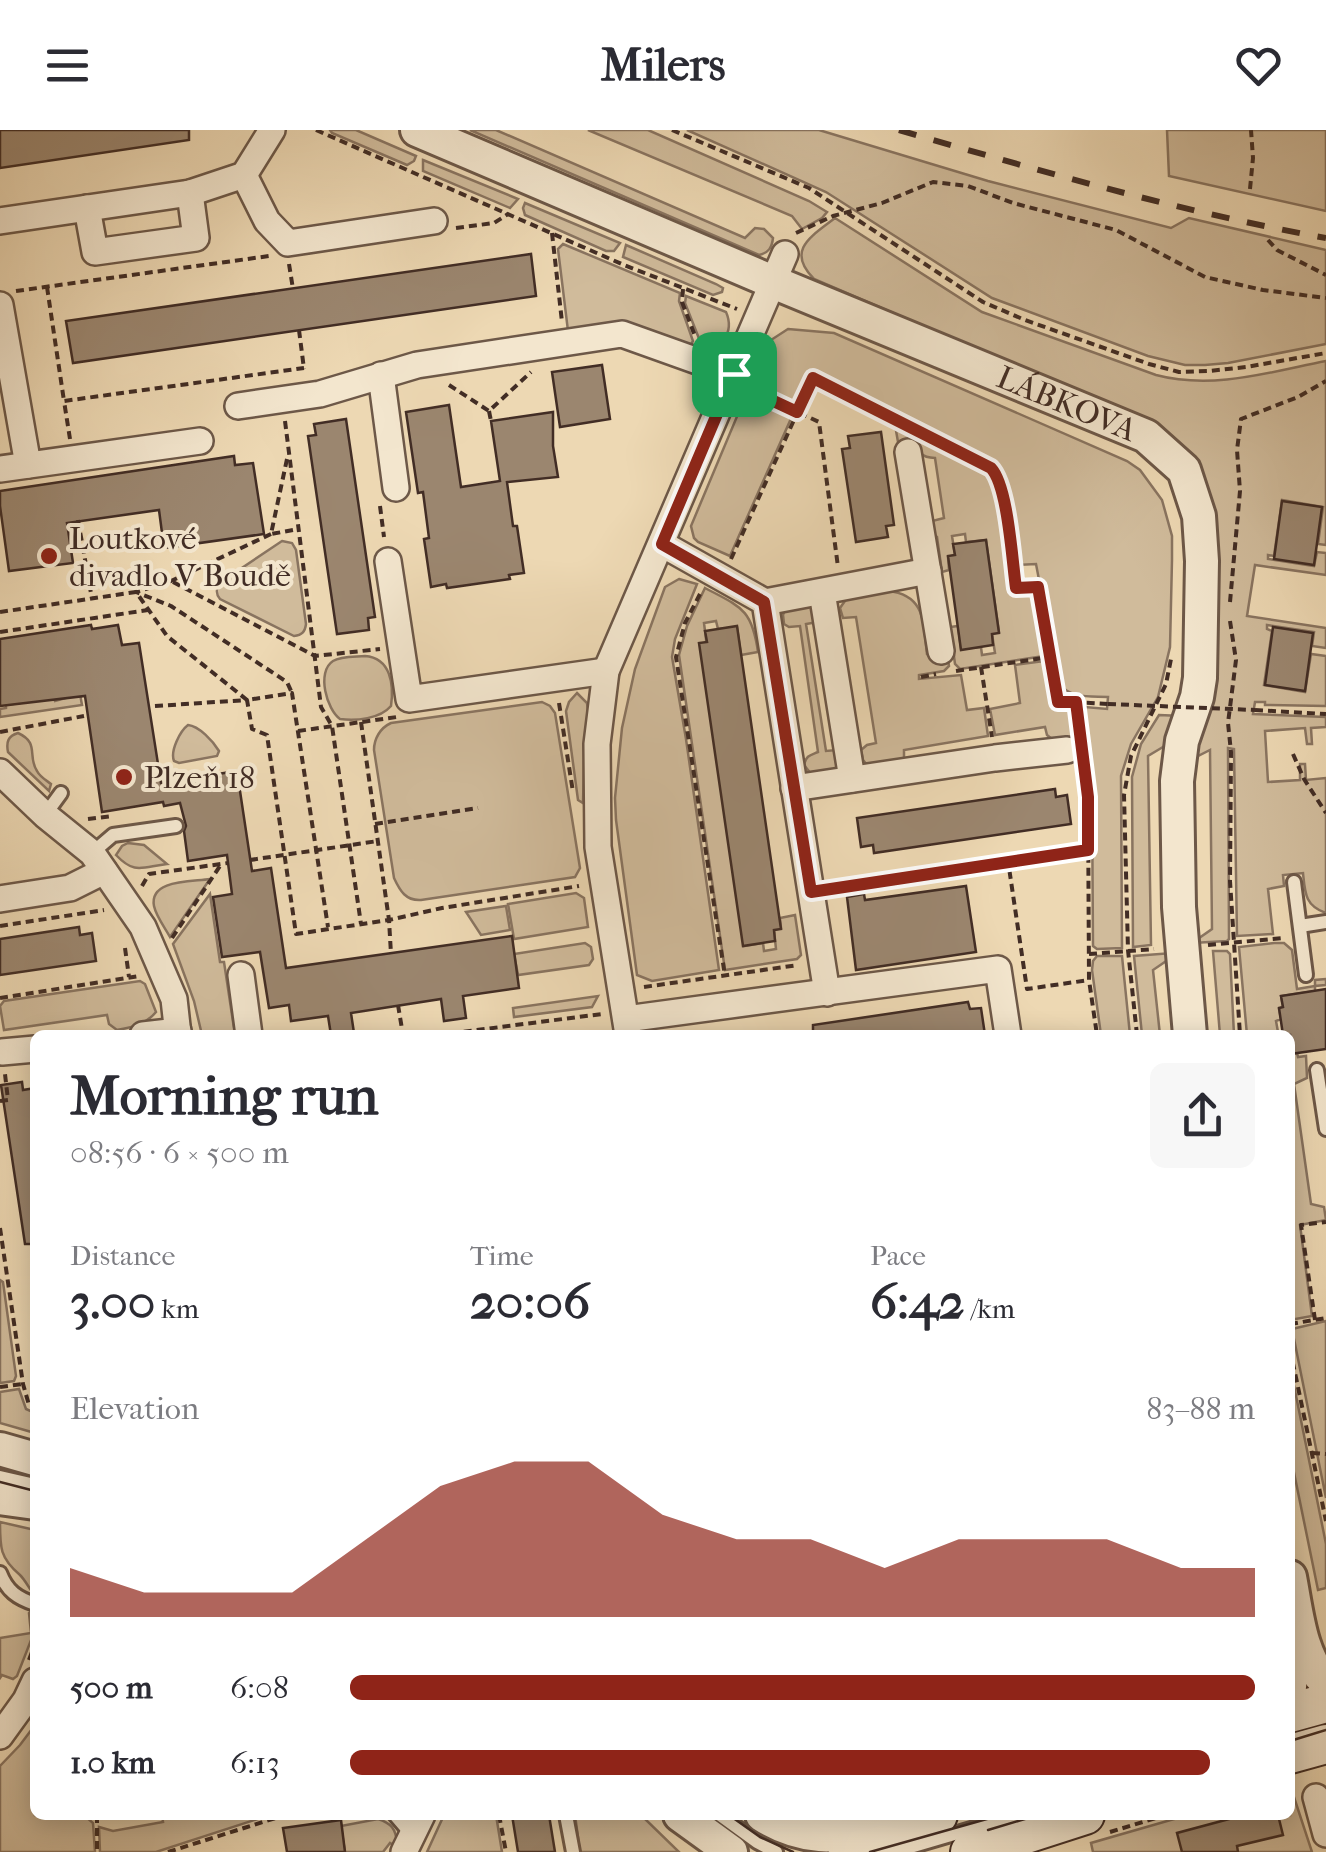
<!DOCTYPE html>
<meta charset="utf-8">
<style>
:root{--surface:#fff;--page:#f7f7f7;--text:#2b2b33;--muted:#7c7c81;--accent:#8f2418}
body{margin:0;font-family:"IM FELL French Canon",serif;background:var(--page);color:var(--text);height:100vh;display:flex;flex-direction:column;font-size:38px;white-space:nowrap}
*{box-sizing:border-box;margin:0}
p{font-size:32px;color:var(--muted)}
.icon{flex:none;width:55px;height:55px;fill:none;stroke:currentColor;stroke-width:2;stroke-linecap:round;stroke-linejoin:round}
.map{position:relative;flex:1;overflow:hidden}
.drawer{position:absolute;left:30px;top:900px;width:1265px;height:790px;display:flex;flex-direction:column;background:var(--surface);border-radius:15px;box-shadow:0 5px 25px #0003}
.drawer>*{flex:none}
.pin{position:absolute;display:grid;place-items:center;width:85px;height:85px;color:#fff;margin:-42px;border-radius:20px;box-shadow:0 5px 15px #0006}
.round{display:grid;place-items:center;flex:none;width:105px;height:105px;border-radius:15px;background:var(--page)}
.headline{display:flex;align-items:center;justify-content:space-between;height:170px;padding:0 40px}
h1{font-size:55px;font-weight:700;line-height:75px}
.stats{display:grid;grid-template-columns:repeat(3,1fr);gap:15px;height:170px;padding:10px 40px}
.stats div{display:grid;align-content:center}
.stats b{font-size:50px;font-weight:700}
.stats small{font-size:28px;font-weight:400}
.stats p{font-size:28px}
.chart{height:280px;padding:20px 40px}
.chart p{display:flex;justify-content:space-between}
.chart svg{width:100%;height:180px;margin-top:10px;fill:var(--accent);opacity:.7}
ul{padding:0 40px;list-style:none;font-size:32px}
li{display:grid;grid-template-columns:160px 120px 1fr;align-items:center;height:75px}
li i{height:25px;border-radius:12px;background:var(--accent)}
header{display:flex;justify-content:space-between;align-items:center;height:130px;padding:0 40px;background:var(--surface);font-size:45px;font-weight:700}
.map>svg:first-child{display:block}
.green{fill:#d0bb9b;stroke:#897460;stroke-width:2.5}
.building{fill:#9b866f;stroke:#422d25;stroke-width:2.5}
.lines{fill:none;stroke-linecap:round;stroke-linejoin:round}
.service-casing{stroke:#6d5848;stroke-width:18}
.minor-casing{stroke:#6d5848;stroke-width:30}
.tertiary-casing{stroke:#6d5848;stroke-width:38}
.secondary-casing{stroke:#422d25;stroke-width:42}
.path{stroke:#422d25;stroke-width:4;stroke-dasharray:8 5;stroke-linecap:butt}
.service{stroke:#f3e6ce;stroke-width:12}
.minor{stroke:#f3e6ce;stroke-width:25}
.tertiary{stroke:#f3e6ce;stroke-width:32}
.secondary{stroke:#f3e6ce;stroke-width:38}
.tram{stroke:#422d25;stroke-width:2.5}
.rail{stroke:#422d25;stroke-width:6;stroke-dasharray:18 18;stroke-linecap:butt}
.path-bridge{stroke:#422d25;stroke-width:4;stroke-dasharray:8 5;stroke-linecap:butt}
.route-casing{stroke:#fff;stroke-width:20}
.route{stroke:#8f2418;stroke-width:12}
.poi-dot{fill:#8f2418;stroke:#f3e6ce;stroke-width:4}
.labels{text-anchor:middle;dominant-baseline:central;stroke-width:8;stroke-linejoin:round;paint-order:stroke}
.street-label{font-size:32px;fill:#422d25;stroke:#f3e6ce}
.poi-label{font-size:32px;fill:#422d25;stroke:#f3e6ce;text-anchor:start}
</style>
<header><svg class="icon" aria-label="menu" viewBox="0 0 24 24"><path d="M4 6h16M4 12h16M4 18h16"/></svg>Milers<svg class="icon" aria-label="heart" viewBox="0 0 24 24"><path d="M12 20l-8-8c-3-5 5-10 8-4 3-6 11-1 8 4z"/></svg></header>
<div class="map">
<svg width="1326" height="1722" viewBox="0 0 1326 1722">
<rect width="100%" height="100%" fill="#edd8b3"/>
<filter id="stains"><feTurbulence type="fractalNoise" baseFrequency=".002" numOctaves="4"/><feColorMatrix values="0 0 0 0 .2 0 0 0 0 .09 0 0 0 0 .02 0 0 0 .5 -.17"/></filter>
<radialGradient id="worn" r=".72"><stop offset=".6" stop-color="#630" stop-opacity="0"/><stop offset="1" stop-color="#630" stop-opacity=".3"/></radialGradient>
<g class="green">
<polygon points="330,0 356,0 416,26 414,31 407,35 332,3"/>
<path d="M 470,0 L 496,0 L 745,108 L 755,98 L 764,99 L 773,108 C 772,117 769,123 759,125 Z"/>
<polygon points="588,0 648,0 809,71 827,82 822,88 802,99 792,86"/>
<polygon points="687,0 819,0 988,51 1171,98 1189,88 1326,120 1326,214 1228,233 1205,235 1185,235 1148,226 992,168 826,62"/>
<polygon points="1167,0 1326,0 1326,81 1169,46"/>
<polygon points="423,30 518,69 510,78 423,41"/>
<polygon points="525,73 620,113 614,121 606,121 525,85 523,78"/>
<path d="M 835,88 L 982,182 L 1156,245 C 1213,260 1270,242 1326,231 L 1326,415 L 1318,414 L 1323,377 L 1282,370 L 1274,426 L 1268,425 L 1268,429 L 1314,436 L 1317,422 L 1326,423 L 1326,445 L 1255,435 L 1247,486 L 1326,498 L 1326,518 L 1312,516 L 1314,502 L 1267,495 L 1267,499 L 1272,501 L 1264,555 L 1305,562 L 1311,524 L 1326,526 L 1326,576 L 1265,575 L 1265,572 L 1255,572 L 1253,584 L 1326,587 L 1326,597 L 1311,598 L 1312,614 L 1307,614 L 1305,598 L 1265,601 L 1268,652 L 1300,650 L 1300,634 L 1305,634 L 1306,650 L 1326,648 L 1326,783 C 1305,776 1305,763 1303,743 L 1283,745 L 1284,756 L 1268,759 L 1273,804 L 1237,806 L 1234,619 L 1228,618 L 1229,809 L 1227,811 L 1192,813 L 1212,799 L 1210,620 L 1190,630 L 1216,401 L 1117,279 L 814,149 C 785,120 812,106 835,88 Z"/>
<polygon points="563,114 680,163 679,171 693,211 690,216 568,201 558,119"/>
<polygon points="626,115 716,154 723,158 722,162 713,165 623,127"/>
<path d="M 686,166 L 726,182 C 735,202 722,221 700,211 L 685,173 Z"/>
<path d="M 788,199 L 834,203 L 1127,331 L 1140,340 L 1162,370 L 1172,406 L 1172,430 L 1170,517 L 1158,567 L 1131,614 L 1121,646 L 1122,818 L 1097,819 L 1093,816 L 1092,662 L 1081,580 L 1085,577 L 1107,579 L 1108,567 C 1090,566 1072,569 1059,554 L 1036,434 L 1016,435 L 1002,345 L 993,337 L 814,245 L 796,279 L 753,257 L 751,253 L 771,210 Z"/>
<polygon points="752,264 793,284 730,426 698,412 694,408 691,396 746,265"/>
<path d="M 895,295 L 990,341 L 997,350 L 1014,461 L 1035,460 L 1047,522 L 1044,526 L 960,539 L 955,534 L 950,497 L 958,496 L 961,519 L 981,517 L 982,525 L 995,523 L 992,504 L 999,502 L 986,410 L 966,412 L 965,404 L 952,406 L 955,425 L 948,427 L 949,440 L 942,442 L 937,407 L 931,407 L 929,395 L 932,391 L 944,388 L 935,328 C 921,327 919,324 916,311 L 898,312 Z"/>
<path d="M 282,411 L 292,413 L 296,420 L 306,494 C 305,502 302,505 294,506 L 220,469 C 215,463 216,458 221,452 Z"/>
<polygon points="679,449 697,454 675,509 672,527 686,609 719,840 652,851 637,845 616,690 615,668 622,598 635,539 665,457"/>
<path d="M 705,458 C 741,477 752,479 758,522 L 741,525 L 737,497 L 718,499 L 716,491 L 704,493 L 744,816 L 763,813 L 764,821 L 776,819 L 774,800 L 781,798 L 780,788 L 795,785 L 801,825 L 797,829 L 725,840 L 679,525 L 687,496 Z"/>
<path d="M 888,461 C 926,465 923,493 927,524 L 947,522 L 949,536 L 944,541 L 919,545 L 919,549 L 961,545 L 967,580 L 984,578 L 988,606 L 904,620 L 904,628 L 869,637 L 863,630 L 861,620 L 867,615 L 876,613 L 856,487 L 843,488 L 840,478 L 847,468 Z"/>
<path d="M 812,475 L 818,492 L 806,494 L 826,621 L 837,620 L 842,629 L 837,643 L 812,645 L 804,635 C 806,625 811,625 818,622 L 800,496 L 789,497 L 784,494 L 783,485 L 785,479 Z"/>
<path d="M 365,526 C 391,528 394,555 391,576 C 380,589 356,591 340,589 C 327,580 316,542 333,531 C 341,526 356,527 365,526 Z"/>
<polygon points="1044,531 1049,534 1055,580 1069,579 1073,582 1079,626 1072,632 1069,612 1052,609 1047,605 1045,597 995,605 990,579 1020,573 1015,535"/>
<polygon points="577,563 587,573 589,588 584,632 583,673 578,670 566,581 569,572"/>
<polygon points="80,564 82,575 0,587 0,579 6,578 6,575 54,568 55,571"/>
<path d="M 542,572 L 550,576 L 555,583 L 580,738 L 575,747 L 421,770 C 406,771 400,761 394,748 L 374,620 C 374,609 380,598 391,593 Z"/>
<polygon points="1159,585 1181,586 1168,614 1148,626 1151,815 1133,817 1132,647 1141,614"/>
<path d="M 188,595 C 199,596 213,611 219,621 L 217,626 L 179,633 L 174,631 C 170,621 180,601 188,595 Z"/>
<path d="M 18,603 C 40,613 27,626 37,641 C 40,647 46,650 51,654 L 49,661 L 8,622 C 6,612 8,606 18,603 Z"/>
<path d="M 128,713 L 144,715 L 167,734 C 142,737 135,745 116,725 L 122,716 Z"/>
<path d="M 210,749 L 170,807 C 165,798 156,786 154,776 C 149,749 193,752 210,749 Z"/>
<polygon points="576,763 584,768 588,797 514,809 508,774"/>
<polygon points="210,764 220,832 224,832 235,905 202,905 194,871 173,814"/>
<polygon points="506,776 510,800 481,805 466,782"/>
<polygon points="585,813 591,817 593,829 589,835 518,845 514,824"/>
<polygon points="1274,813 1284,813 1292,820 1297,859 1315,856 1315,850 1326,849 1326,855 1315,856 1315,861 1281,866 1283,877 1279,879 1281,889 1276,891 1278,902 1282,902 1283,905 1247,905 1239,817"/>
<polygon points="1213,821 1227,821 1230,824 1234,905 1220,905"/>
<polygon points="1172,823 1172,827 1153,840 1160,905 1142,905 1134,826"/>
<polygon points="1097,826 1122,826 1130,905 1101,905 1092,840 1093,831"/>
<path d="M 140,851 L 145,854 L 156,882 C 145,895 133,897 117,900 L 109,894 L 107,885 L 4,900 L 0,876 L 4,871 Z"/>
<polygon points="598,866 592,877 514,887 513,878"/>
<polygon points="1297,923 1298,927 1306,926 1307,948 1294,954 1311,1074 1324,1077 1326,1090 1300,1095 1312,1186 1290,1190 1290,924"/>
<polygon points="0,1150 3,1152 16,1246 14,1251 0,1253"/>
<polygon points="1326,1191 1326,1368 1292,1199"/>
<polygon points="1290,1236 1326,1414 1326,1458 1318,1460 1290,1323"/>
<polygon points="19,1259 26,1279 35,1283 35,1303 0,1293 0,1262"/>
<path d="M 0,1392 L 35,1400 L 35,1465 C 29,1459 26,1451 20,1445 C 0,1428 0,1418 0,1392 Z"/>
<polygon points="35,1479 35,1500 17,1546 13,1549 2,1545 0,1548 0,1508 31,1503 29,1483"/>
<polygon points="35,1595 35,1685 84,1685 93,1693 95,1722 0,1722 0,1636 20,1615"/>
<polygon points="1290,1655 1312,1722 1093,1722 1091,1713 1188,1685 1290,1685"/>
<polygon points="162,1685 270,1685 156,1722 100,1722 99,1697 113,1701 163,1692"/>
<polygon points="444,1685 496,1685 502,1722 427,1722"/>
<polygon points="575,1685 641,1685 679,1722 580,1722"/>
<path d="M 378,1689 C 391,1693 396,1699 397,1713 L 395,1716 L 390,1713 L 383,1722 L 345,1722 L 341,1696 Z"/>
</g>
<g class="building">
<polygon points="0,0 189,0 189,10 0,38"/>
<polygon points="531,124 536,166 73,233 66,191"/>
<polygon points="602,235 610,289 560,297 552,242"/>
<polygon points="449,275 461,357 500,351 491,291 553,282 553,316 558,347 507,352 513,396 517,396 524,443 509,445 510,449 447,458 446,454 431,457 424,409 429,408 423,362 418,363 406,282"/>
<polygon points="346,289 375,487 368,488 369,500 337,504 308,306 316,305 314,294"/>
<polygon points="881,302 894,395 886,396 888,407 856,412 842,319 850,318 848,306"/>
<polygon points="234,326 235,335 253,333 264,404 164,418 159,380 67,393 73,433 9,441 0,376 0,361"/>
<polygon points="1282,371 1322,377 1314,435 1274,429"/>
<polygon points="986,410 999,503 992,504 993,515 961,520 948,426 955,425 953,414"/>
<polygon points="91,495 92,499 118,495 122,515 139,513 161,653 237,641 252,741 271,738 286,838 512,806 519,858 463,866 466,888 444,891 441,869 351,883 354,903 341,905 331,905 328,886 291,891 289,875 269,878 260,822 222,827 213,767 232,764 227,725 188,731 184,701 186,696 180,673 164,676 163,672 102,682 85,566 0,576 0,509"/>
<polygon points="737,496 781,799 774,800 775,811 743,816 699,513 707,512 705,501"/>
<polygon points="1273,497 1313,503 1305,561 1265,555"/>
<polygon points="1055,659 1056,667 1067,665 1071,694 874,723 873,715 861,717 857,688"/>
<polygon points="966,756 976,822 856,840 847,767 864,764 865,770"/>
<polygon points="79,797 80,805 92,803 96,831 0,845 0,809"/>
<polygon points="1326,859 1326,919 1290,924 1290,905 1283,905 1279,878 1283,877 1281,866"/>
<polygon points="968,872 970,879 981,878 985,905 813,905 813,895"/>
<polygon points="22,952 23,960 35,958 35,1114 25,1114 1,955"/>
<polygon points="512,1685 549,1685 555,1722 518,1722"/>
<polygon points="1244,1685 1278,1685 1283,1705 1237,1716 1238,1722 1182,1722 1177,1703"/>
<polygon points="341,1690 345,1722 287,1722 283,1698"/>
</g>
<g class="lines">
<g class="service-casing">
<g id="service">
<polyline points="45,685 61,663"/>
<polyline points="92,723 113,705 176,696"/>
<polyline points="1294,752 1306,845"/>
<polyline points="1300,796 1326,792"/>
<polyline points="1317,940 1326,999"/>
<polyline points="0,1347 35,1355"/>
<path d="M 0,1443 C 7,1461 17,1468 35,1474"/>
<polyline points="395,1685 413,1706"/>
<polyline points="566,1685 573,1722"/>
<polyline points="720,1685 757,1712 776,1722"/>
<polyline points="893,1722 1019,1685"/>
</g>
</g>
<g class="minor-casing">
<g id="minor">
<polyline points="244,45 267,91 288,113 434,91"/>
<polyline points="87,78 95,122 196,108 190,63"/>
<polyline points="0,91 190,63 244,45 272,0"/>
<polyline points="0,175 28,335"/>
<polyline points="381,245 396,358"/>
<polyline points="238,276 320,264 417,235 622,204 734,244"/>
<polyline points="908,322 941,521"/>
<polyline points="0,339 200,311"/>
<polyline points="662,414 765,472 827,863"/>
<polyline points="388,431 409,569 606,541"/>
<polyline points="822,462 852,649"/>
<polyline points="765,472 928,441"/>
<polyline points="0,642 45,685 92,723 143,797 174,869 178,905"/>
<polyline points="794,658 995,628 1067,620"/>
<polyline points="0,769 70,758 104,741"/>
<polyline points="241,845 249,905"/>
<polyline points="626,889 998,839 1008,905"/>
<polyline points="143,905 178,901"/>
<polyline points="628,905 598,717 597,614 606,541 785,124"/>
<polyline points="2,922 35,919"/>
<polyline points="0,1606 26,1570 35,1551"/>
<polyline points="1316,1667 1326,1704"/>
<polyline points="404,1722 422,1685"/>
</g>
</g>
<g class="tertiary-casing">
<g id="tertiary">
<path id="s1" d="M 417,0 L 773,152 L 1146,306 L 1184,340 L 1199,386 L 1202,431 L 1200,548 L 1197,567 L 1182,611 L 1177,651 L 1179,777 L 1190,905"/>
<polyline points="0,1319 35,1329"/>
<polyline points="0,1368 35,1373"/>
<path d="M 1290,1447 C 1297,1483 1300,1526 1326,1553"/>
<polyline points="1290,1527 1290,1557"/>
<polyline points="680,1685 731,1722"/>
<path d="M 762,1685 C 802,1711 837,1707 882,1702"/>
</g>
</g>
<g class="secondary-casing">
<g id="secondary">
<polyline points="1290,1583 1326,1573"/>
<polyline points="1290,1624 1326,1614"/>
<polyline points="848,1722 886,1701 938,1685"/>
<polyline points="970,1722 1085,1685"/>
</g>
</g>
<g class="path">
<polyline points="316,0 624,135 737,179"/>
<polyline points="672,0 809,58 983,172 1025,190 1149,234 1179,242 1209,241 1246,237 1326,223"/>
<polyline points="1250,59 1253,28 1251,0"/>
<polyline points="456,98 494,93 508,84"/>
<polyline points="552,103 562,192"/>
<polyline points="796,103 833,86 882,73 933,52 968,56 1013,73 1116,100 1205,147 1263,160 1326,168"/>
<polyline points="1268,110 1277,120 1326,145"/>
<polyline points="289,134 293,159"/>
<polyline points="47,157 64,271"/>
<polyline points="683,159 682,172 695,206"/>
<polyline points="16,161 269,126"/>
<polyline points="299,200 304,239"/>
<polyline points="449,255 489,281 531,242"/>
<polyline points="752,261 819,292 838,437"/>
<polyline points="489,281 491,291"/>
<polyline points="285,291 321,577 332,596 361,794"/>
<polyline points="926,305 991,338 999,348 1016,458 1038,457 1058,572 1076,572"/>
<polyline points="70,309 64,271 304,238"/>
<polyline points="287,329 271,404 299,399"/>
<polyline points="380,376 384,407"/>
<polyline points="78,390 92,469"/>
<polyline points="271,404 171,451 136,462 171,476 287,552 292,563"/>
<polyline points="731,429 813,248 913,299"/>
<polyline points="173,452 315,526 380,519"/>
<polyline points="700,464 685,493 676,527 725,846"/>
<polyline points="1230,472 1240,361 1237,320 1241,289 1298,267 1326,251"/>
<polyline points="0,482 136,462 167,506 247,570 292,563 328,797"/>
<polyline points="1230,491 1236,530 1228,593 1231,622 1230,751 1240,905"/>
<polyline points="0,502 148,480"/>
<polyline points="981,537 992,607"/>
<polyline points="956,541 1050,527"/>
<polyline points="921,547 936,544"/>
<polyline points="559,573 573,662"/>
<polyline points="155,576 247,570 252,599 267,605 296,804 389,790 442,778 579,756"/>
<polyline points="1255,580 1326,584"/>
<polyline points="361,592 389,790 391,824"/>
<polyline points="1080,600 1076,572 1108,574"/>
<polyline points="298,601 397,587"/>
<polyline points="0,602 84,586"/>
<polyline points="1293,624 1304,649 1326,683"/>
<polyline points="1084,634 1088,667 1089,850 1097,905"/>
<polyline points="88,689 113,686"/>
<polyline points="375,694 478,678"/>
<polyline points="1088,719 1008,731 1027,859 1089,850"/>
<polyline points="250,730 378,711"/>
<polyline points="142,756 149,744 228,733"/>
<polyline points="835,759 1008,731"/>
<polyline points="0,796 104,780"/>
<polyline points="172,808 222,733"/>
<polyline points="1208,815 1283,808"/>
<polyline points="125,818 129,847"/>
<polyline points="1089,824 1154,819"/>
<polyline points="644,857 798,835"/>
<polyline points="0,868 139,846"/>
<polyline points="398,875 403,905"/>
<polyline points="438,905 602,884"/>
<polyline points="1137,905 1128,820 1124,665 1131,626 1166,554 1171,529"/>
<polyline points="0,971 8,970 5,944"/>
<polyline points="0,1098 23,1254 29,1275 35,1277"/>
<polyline points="1315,1190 1301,1095 1326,1092"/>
<polyline points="1290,1194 1326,1188"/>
<polyline points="1290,1219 1326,1391"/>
<polyline points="0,1257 23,1254"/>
<polyline points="1312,1323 1326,1324"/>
<polyline points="29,1530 35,1514"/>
<polyline points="97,1685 97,1722"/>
<polyline points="499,1685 506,1722"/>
<polyline points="1110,1702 1166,1685"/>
<polyline points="168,1722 285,1685"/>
</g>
<use href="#service" class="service"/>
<use href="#minor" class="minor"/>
<use href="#tertiary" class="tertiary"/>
<use href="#secondary" class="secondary"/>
<g class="tram">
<polyline points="0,1352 35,1361"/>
<polyline points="1290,1611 1326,1600"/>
<polyline points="729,1685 760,1707 793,1722"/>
<polyline points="988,1700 1038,1685"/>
<polyline points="870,1722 1001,1685"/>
</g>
<path class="rail" d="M 899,0 C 1040,41 1182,82 1326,108"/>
<polyline class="path-bridge" points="1108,574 1255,580"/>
</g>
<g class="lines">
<g class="route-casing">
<path id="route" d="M 734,244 L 750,260 L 797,282 L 813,248 L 991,338 C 1008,356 1012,430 1016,458 L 1038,457 L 1058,572 L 1076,572 L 1088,667 L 1088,720 L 811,762 L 764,472 L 662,414 Z"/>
</g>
<use href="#route" class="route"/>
</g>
<g class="poi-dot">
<circle cx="49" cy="426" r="10"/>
<circle cx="124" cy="647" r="10"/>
</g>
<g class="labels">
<g class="street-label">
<text stroke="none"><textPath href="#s1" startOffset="705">LÁBKOVA</textPath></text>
</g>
<g class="poi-label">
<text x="69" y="408">Loutkové<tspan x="69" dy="37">divadlo V Boudě</tspan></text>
<text x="144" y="647">Plzeň 18</text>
</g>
</g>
<rect width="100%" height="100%" filter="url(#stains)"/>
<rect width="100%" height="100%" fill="url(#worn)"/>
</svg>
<div class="pin" style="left:734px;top:244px;background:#1e9e55"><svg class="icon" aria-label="arrive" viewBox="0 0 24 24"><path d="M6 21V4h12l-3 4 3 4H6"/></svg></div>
<section class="drawer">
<div class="headline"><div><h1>Morning run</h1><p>08:56 · 6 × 500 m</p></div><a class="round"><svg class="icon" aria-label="share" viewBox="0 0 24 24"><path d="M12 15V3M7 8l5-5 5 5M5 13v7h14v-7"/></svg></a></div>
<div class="stats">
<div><p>Distance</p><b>3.00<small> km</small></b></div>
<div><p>Time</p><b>20:06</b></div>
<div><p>Pace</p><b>6:42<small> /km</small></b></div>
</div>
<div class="chart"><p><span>Elevation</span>83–88 m</p>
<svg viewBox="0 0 160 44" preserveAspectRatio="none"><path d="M0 44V32L10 38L20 38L30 38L40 25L50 12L60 6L70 6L80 19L90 25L100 25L110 32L120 25L130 25L140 25L150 32L160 32V44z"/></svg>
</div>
<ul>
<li><b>500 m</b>6:08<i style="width:100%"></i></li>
<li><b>1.0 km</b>6:13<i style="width:95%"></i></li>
</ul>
</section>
</div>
